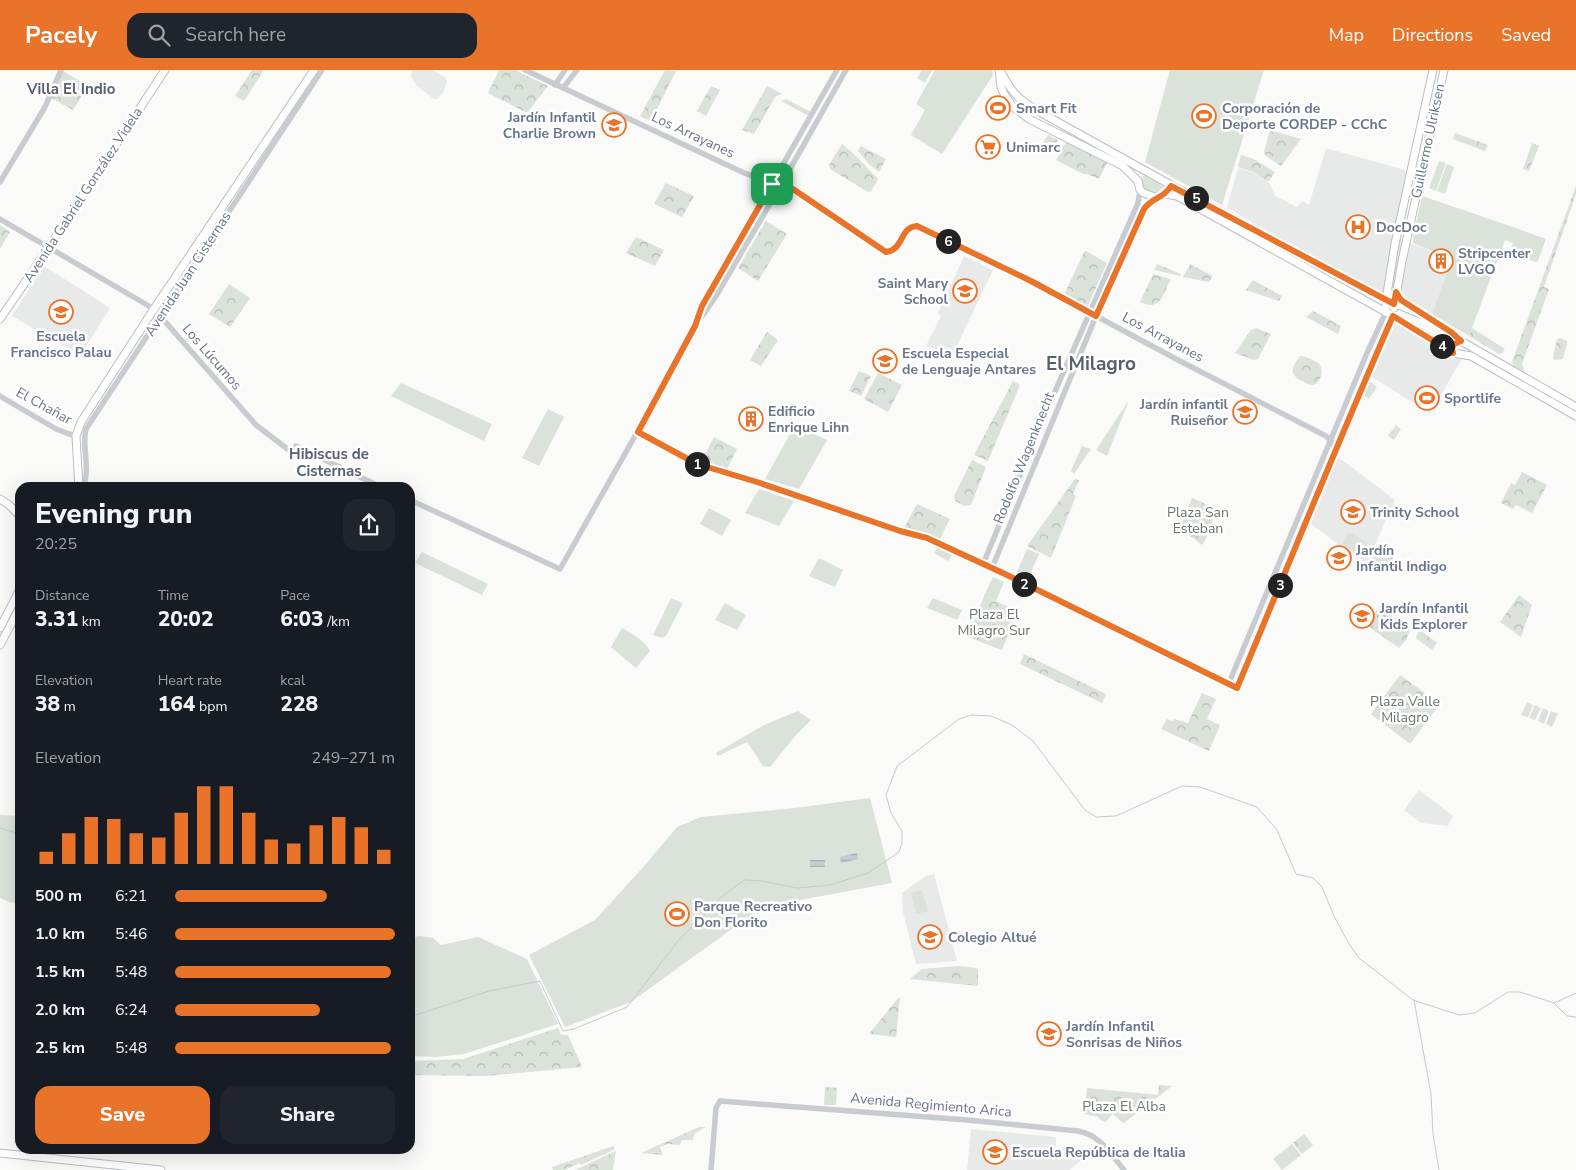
<!DOCTYPE html>
<meta charset="utf-8">
<style>
:root{--surface:#171b24;--page:#20242c;--text:#f1f3f6;--muted:#9ea1a6;--accent:#e87329}
body{margin:0;font-family:"Nunito Sans",sans-serif;background:var(--page);color:var(--text);height:100vh;display:flex;flex-direction:column;font-size:19px;white-space:nowrap}
*{box-sizing:border-box;margin:0}
p{font-size:16px;color:var(--muted)}
.icon{flex:none;width:28px;height:28px;fill:none;stroke:currentColor;stroke-width:2;stroke-linecap:round;stroke-linejoin:round}
.map{position:relative;flex:1;overflow:hidden}
.sheet{position:absolute;left:15px;top:412px;width:400px;height:672px;display:flex;flex-direction:column;background:var(--surface);border-radius:15px;box-shadow:0 5px 20px #0002}
.sheet>*{flex:none}
.pin{position:absolute;display:grid;place-items:center;width:42px;height:42px;color:#fff;margin:-21px;border-radius:10px;box-shadow:0 2px 8px #0006}
.km{position:absolute;width:25px;height:25px;margin:-12px;border-radius:50%;background:#222;color:#fff;font-size:14px;line-height:25px;text-align:center}
.round{display:grid;place-items:center;flex:none;width:52px;height:52px;border-radius:15px;background:var(--page)}
.headline{display:flex;align-items:center;justify-content:space-between;height:85px;padding:0 20px}
h1{font-size:28px;font-weight:800;line-height:38px}
.figures{display:grid;grid-template-columns:repeat(3,1fr);gap:8px;height:85px;padding:5px 20px}
.figures div{display:grid;align-content:center}
.figures b{font-size:21px;font-weight:800}
.figures small{font-size:14px;font-weight:400}
.figures p{font-size:14px}
.chart{height:140px;padding:10px 20px}
.chart p{display:flex;justify-content:space-between}
.chart svg{width:100%;height:90px;margin-top:5px;stroke:var(--accent);stroke-width:6}
.action{display:flex;gap:10px;margin-top:auto;padding:10px 20px}
.action a{flex:1;height:58px;border-radius:15px;background:var(--accent);color:#fff;font-size:20px;font-weight:800;line-height:58px;text-align:center}
.action a+a{background:var(--page);color:var(--text)}
ul{padding:0 20px;list-style:none;font-size:16px}
li{display:grid;grid-template-columns:80px 60px 1fr;align-items:center;height:38px}
li i{height:12px;border-radius:6px;background:var(--accent)}
header{display:flex;align-items:center;gap:30px;box-sizing:border-box;height:70px;padding:0 25px;background:var(--accent);color:#fff}
header strong{font-size:24px}
nav{display:flex;gap:28px;margin-inline-start:auto;font-size:18px}
.search{width:350px;height:45px;background:var(--page);display:flex;align-items:center;gap:12px;box-sizing:border-box;padding:0 18px;border-radius:15px;color:var(--muted);font-size:19px}
.map>svg:first-child{display:block}
.built{fill:#e8e9e9}
.green{fill:#dbe2d9}
.park{fill:url(#park-crowns)}
.water{fill:url(#water-rules)}
.lines{fill:none;stroke-linecap:round;stroke-linejoin:round}
.stream{stroke:#c3cbd1;stroke-width:1}
.major-casing{stroke:#bbbec3;stroke-width:9}
.minor{stroke:#c8cbcf;stroke-width:5.5}
.major{stroke:#fff;stroke-width:7}
.route-casing{stroke:#fff;stroke-width:10}
.route{stroke:#e87329;stroke-width:6}
.labels{text-anchor:middle;dominant-baseline:central;stroke-width:5;stroke-linejoin:round;paint-order:stroke}
.poi-label{font-size:14px;font-weight:bold;fill:#68768a;stroke:#fff;text-anchor:start}
.street-label{font-size:14px;fill:#68768a;stroke:#fff}
.park-label{font-size:14px;fill:#647a63;stroke:#fff}
.neighbourhood-label{font-size:15px;font-weight:bold;fill:#56606e;stroke:#fff}
.district-label{font-size:19px;font-weight:bold;fill:#56606e;stroke:#fff}
</style>
<header>
<strong>Pacely</strong>
<div class="search"><svg class="icon" aria-label="search" viewBox="0 0 24 24"><circle cx="10" cy="10" r="6"/><path d="M15 15l6 6"/></svg>Search here</div>
<nav><a>Map</a><a>Directions</a><a>Saved</a></nav>
</header>
<div class="map">
<svg width="1576" height="1100" viewBox="0 0 1576 1100">
<defs>
<pattern id="park-crowns" width="20" height="18" patternUnits="userSpaceOnUse" patternTransform="scale(1.25)"><rect width="20" height="18" fill="#dbe2d9"/><path d="M2 6a3 3 0 1 1 6 0M12 15a3 3 0 1 1 6 0" fill="none" stroke="#b5bcb6"/></pattern>
<pattern id="water-rules" width="6" height="5" patternUnits="userSpaceOnUse" patternTransform="scale(1.25)"><rect width="6" height="5" fill="#c3cbd1"/><path d="M0 2.5h6" fill="none" stroke="#a2a9af"/></pattern>
</defs>
<rect width="100%" height="100%" fill="#fafaf8"/>
<g class="built">
<polygon points="412,0 431,0 445,7 447,12 443,23 437,29 434,29 416,15 411,7"/>
<polygon points="1326,78 1405,100 1407,106 1394,167 1452,189 1432,244 1402,227 1381,224 1227,138 1238,98 1254,103 1270,114 1275,126 1297,137 1302,131 1309,135"/>
<polygon points="964,186 993,200 951,288 926,276 941,246 938,243"/>
<polygon points="44,196 110,238 80,286 12,246"/>
<polygon points="1395,253 1456,288 1462,289 1430,343 1372,307"/>
<polygon points="1338,387 1395,430 1366,495 1311,454"/>
<polygon points="1419,720 1453,746 1448,756 1421,753 1404,740"/>
<polygon points="934,804 957,891 916,894 903,842 902,823 926,806"/>
<polygon points="1041,951 1059,953 1057,977 1039,975"/>
<polygon points="971,1059 1056,1067 1056,1087 1083,1089 1069,1100 967,1100"/>
</g>
<g class="green">
<polygon points="922,0 932,0 925,13 917,8"/>
<polygon points="935,0 992,0 993,5 942,84 911,65 925,40 916,34"/>
<polygon points="1170,0 1264,0 1222,135 1145,92"/>
<polygon points="786,29 811,42 809,46 781,31"/>
<polygon points="1439,91 1446,93 1436,121 1429,118"/>
<polygon points="1447,94 1454,97 1445,124 1437,121"/>
<path d="M 1144,105 L 1166,118 L 1164,121 L 1158,124 C 1148,123 1138,117 1144,105 Z"/>
<polygon points="1422,126 1510,156 1546,169 1538,191 1535,192 1512,183 1510,180 1513,173 1505,170 1469,266 1432,244 1452,189 1413,173 1413,166"/>
<polygon points="401,313 492,354 484,371 391,326"/>
<polygon points="1129,330 1107,386 1096,380"/>
<polygon points="548,339 564,347 539,396 522,388"/>
<polygon points="795,355 827,370 799,419 765,409"/>
<polygon points="1396,355 1401,359 1394,370 1388,366"/>
<polygon points="1082,376 1091,379 1074,404 1071,401"/>
<polygon points="759,419 794,431 779,456 745,443"/>
<polygon points="709,438 731,450 722,466 700,454"/>
<polygon points="1349,462 1368,473 1361,486 1342,474"/>
<polygon points="939,474 954,481 948,491 934,483"/>
<polygon points="1027,479 1039,484 1029,507 1017,502"/>
<polygon points="422,482 488,514 482,525 415,493"/>
<polygon points="819,488 843,500 835,517 809,506"/>
<polygon points="993,507 1004,512 996,531 984,526"/>
<polygon points="671,528 682,533 682,535 666,566 662,568 653,565"/>
<polygon points="933,528 962,540 957,550 927,538"/>
<polygon points="725,533 746,545 737,560 715,550"/>
<path d="M 622,558 C 633,564 644,570 650,581 L 636,598 L 611,577 Z"/>
<polygon points="1527,632 1533,635 1528,647 1521,645"/>
<polygon points="1535,635 1541,638 1535,650 1529,648"/>
<polygon points="1543,638 1549,641 1544,654 1538,651"/>
<polygon points="798,641 811,650 796,665 770,697 763,696 747,672 718,686 716,683 764,655"/>
<polygon points="1551,641 1558,644 1552,657 1546,654"/>
<polygon points="870,728 892,813 762,837 631,932 565,957 529,885 595,850 646,794 677,757 701,747 795,738"/>
<polygon points="0,745 20,746 20,834 9,832 0,828"/>
<polygon points="922,820 928,841 916,844 911,823"/>
<polygon points="420,866 433,868 441,875 478,867 527,889 558,954 464,984 435,987 410,986 410,868"/>
<polygon points="1292,1074 1301,1085 1282,1100 1273,1089"/>
</g>
<g class="park">
<polygon points="252,0 264,0 244,31 235,26"/>
<polygon points="499,0 515,0 548,16 527,43 488,23"/>
<polygon points="665,0 676,1 651,51 640,46"/>
<polygon points="63,1 88,16 73,40 51,28"/>
<polygon points="711,16 720,20 706,46 697,41"/>
<polygon points="767,16 782,24 775,27 754,64 742,60"/>
<polygon points="1270,60 1301,69 1281,96 1266,86 1264,82"/>
<polygon points="1455,63 1488,75 1485,81 1453,69"/>
<polygon points="1048,65 1058,70 1054,80 1048,77 1050,73 1048,72 1047,75 1043,73"/>
<polygon points="1068,69 1108,91 1099,109 1087,104 1083,104 1056,90"/>
<polygon points="1532,73 1539,76 1529,101 1523,99"/>
<polygon points="842,74 853,83 878,109 871,121 868,122 830,99 829,95"/>
<polygon points="861,76 886,89 879,102 870,95 858,81"/>
<polygon points="1241,85 1254,89 1275,102 1268,112 1253,102 1238,97"/>
<polygon points="666,113 694,126 682,147 654,134"/>
<polygon points="1576,116 1576,124 1544,217 1549,219 1522,294 1524,299 1523,301 1514,296 1512,292"/>
<polygon points="766,151 787,164 758,211 738,198"/>
<polygon points="0,155 10,162 0,179"/>
<polygon points="636,167 664,180 655,196 626,183"/>
<polygon points="1086,181 1107,193 1087,237 1064,225 1084,182"/>
<polygon points="1157,194 1181,204 1180,206 1154,200"/>
<polygon points="1190,194 1213,206 1209,212 1183,207"/>
<path d="M 1153,204 L 1171,209 C 1163,223 1162,242 1140,232 Z"/>
<polygon points="1253,210 1282,226 1279,231 1246,220"/>
<polygon points="229,214 250,228 230,257 209,244"/>
<polygon points="1313,241 1341,256 1338,264 1306,247"/>
<polygon points="1256,258 1271,264 1258,289 1254,290 1235,283 1251,260"/>
<polygon points="1472,258 1505,279 1502,283 1499,284 1469,266"/>
<polygon points="767,262 778,270 761,296 750,290"/>
<polygon points="1561,268 1567,271 1567,274 1563,289 1554,290 1553,287 1557,269"/>
<path d="M 1300,286 C 1306,286 1313,290 1318,293 C 1325,298 1321,314 1313,315 C 1309,316 1305,312 1302,311 C 1288,304 1292,297 1300,286 Z"/>
<polygon points="859,301 871,306 861,326 849,321"/>
<polygon points="878,303 902,315 888,342 864,329"/>
<polygon points="1368,310 1377,317 1369,329 1361,324"/>
<polygon points="1013,311 1020,315 988,391 974,385"/>
<polygon points="714,367 737,379 727,399 701,392"/>
<polygon points="972,390 986,397 971,435 965,436 955,431 954,426"/>
<polygon points="1522,402 1547,415 1532,443 1516,435 1513,439 1501,433 1511,413 1515,415"/>
<polygon points="1075,409 1079,410 1073,424 1076,426 1051,488 1027,476"/>
<polygon points="1192,428 1217,439 1206,469 1202,475 1180,458"/>
<polygon points="917,434 950,449 939,470 928,464 904,458"/>
<polygon points="1377,476 1393,488 1384,500 1371,491"/>
<polygon points="1519,525 1532,535 1521,567 1500,552"/>
<polygon points="984,526 1018,541 1002,580 968,567"/>
<polygon points="1380,536 1410,560 1406,570 1399,578 1365,554"/>
<polygon points="1420,560 1437,573 1432,580 1417,569 1416,566"/>
<polygon points="1024,584 1106,624 1102,633 1020,594"/>
<polygon points="1400,605 1440,634 1410,674 1371,644"/>
<polygon points="1202,623 1216,629 1207,649 1220,655 1209,681 1161,659 1167,649 1172,651 1174,649 1188,653"/>
<polygon points="959,896 977,898 978,900 978,916 910,909 922,899"/>
<polygon points="899,927 900,928 896,967 869,964"/>
<polygon points="558,958 561,965 568,965 582,997 486,1006 410,1005 410,991 463,989"/>
<polygon points="1159,1015 1172,1016 1124,1053 1112,1044 1106,1052 1101,1050 1098,1047 1084,1044 1087,1018 1158,1025"/>
<polygon points="825,1017 837,1018 836,1035 824,1035"/>
<polygon points="699,1057 706,1057 694,1064 693,1070 682,1070 680,1075 667,1074 660,1077 663,1085 641,1083"/>
<polygon points="1304,1064 1313,1075 1302,1084 1293,1073"/>
<polygon points="613,1076 615,1079 581,1095 580,1093 564,1100 553,1100 552,1097"/>
<polygon points="616,1081 613,1100 575,1100"/>
</g>
<g class="water">
<polygon points="857,783 858,789 841,793 840,787"/>
<rect x="810" y="790" width="15" height="7"/>
</g>
<g class="lines">
<g class="stream">
<polyline points="0,758 20,764"/>
<polyline points="1414,930 1431,1024 1433,1064 1439,1100"/>
<polyline points="1554,933 1576,923"/>
<polyline points="410,946 416,945 489,921 540,911 563,961 574,959 627,937 678,871 720,828 744,810 762,811 797,818 830,815 868,803 899,782 902,773 902,761 891,743 886,725 897,696 959,649 971,645 991,646 1012,655 1033,671 1085,740 1096,747 1116,746 1182,716 1200,717 1257,737 1277,760 1296,804 1313,808 1322,817 1334,846 1349,874 1359,888 1413,930 1459,945 1475,943 1508,922 1520,922 1554,933 1567,946 1576,947"/>
</g>
<g class="major-casing">
<g id="major">
<polyline points="999,0 1001,17 1004,24 1013,37 1029,49 1123,96 1138,111 1140,120 1144,123 1157,128 1166,124 1177,126 1393,246 1453,283 1471,286 1576,346"/>
<path d="M 1001,2 C 1013,26 1022,32 1045,45 L 1171,115 L 1386,230 L 1426,246 L 1451,262 L 1461,271 L 1576,337"/>
<polyline points="1396,222 1401,231 1415,239"/>
<polyline points="1394,238 1402,191 1444,0"/>
<polyline points="1386,242 1386,230 1395,174 1433,0"/>
<path d="M 0,249 C 57,167 110,83 165,0"/>
<polyline points="1441,275 1448,274 1451,269 1451,262"/>
<polyline points="79,418 76,366 81,352 154,239 314,0"/>
<polyline points="0,429 8,434 20,446"/>
<polyline points="0,558 20,519"/>
<polyline points="0,575 20,537"/>
<polyline points="0,1083 161,1100"/>
</g>
</g>
<g class="minor">
<path d="M 525,0 L 742,102 L 772,114 L 790,117 L 885,182 C 906,179 901,150 920,157 L 1031,211 L 1178,290 L 1326,366 L 1331,371 L 1337,381"/>
<polyline points="555,15 565,0"/>
<polyline points="563,18 577,0"/>
<polyline points="0,112 45,37 61,0"/>
<polyline points="0,149 154,239 256,355 298,387 303,380"/>
<polyline points="699,251 716,226 781,115 846,0"/>
<polyline points="0,326 56,359 69,364 76,366"/>
<polyline points="638,361 697,394 757,412 900,461 927,468 1237,618 1337,381 1357,326 1393,246"/>
<polyline points="291,382 296,376 383,418"/>
<path d="M 82,418 C 92,400 81,378 86,359 L 322,0"/>
<polyline points="410,430 560,499 675,295 695,256 702,236 710,222 837,0"/>
<polyline points="983,494 1053,326 1138,133 1140,120"/>
<polyline points="992,498 1096,246 1144,139 1148,133 1157,128"/>
<polyline points="1229,613 1367,283 1386,242"/>
<path d="M 711,1100 L 716,1038 L 720,1031 L 967,1050 L 1078,1061 C 1100,1065 1111,1084 1124,1100"/>
</g>
<use href="#major" class="major"/>
</g>
<g class="lines">
<g class="route-casing">
<path id="route" d="M 772,114 L 790,117 L 886,182 C 905,179 899,157 917,156 L 1031,211 L 1096,246 L 1144,139 C 1154,126 1162,130 1171,116 L 1394,234 L 1396,222 L 1401,230 L 1451,262 L 1461,271 L 1454,274 L 1452,279 L 1453,283 L 1393,246 C 1339,369 1289,494 1237,618 L 1005,504 L 927,468 L 900,461 L 757,412 L 697,394 L 638,362 L 695,256 L 702,236 Z"/>
</g>
<use href="#route" class="route"/>
</g>
<defs>
<g id="stadium-ring" transform="scale(1.25)"><circle r="9.5" fill="#fff" stroke="#e87329" stroke-width="1.5"/><path d="M0-5a6.5 5 0 1 0 0 10a6.5 5 0 1 0 0-10ZM-3.5-1.8h7v3.6h-7Z" fill="#e87329"/></g>
<g id="school-ring" transform="scale(1.25)"><circle r="9.5" fill="#fff" stroke="#e87329" stroke-width="1.5"/><path d="M0-5L7-2L0 1L-7-2ZM-4 1L0 2.5L4 1V4Q0 6-4 4Z" fill="#e87329"/></g>
<g id="supermarket-ring" transform="scale(1.25)"><circle r="9.5" fill="#fff" stroke="#e87329" stroke-width="1.5"/><path d="M-6-5.5h2.5l.6 2H6L4.5 2H-2.5L-4.4-4H-6ZM-1.5 3.2a1.3 1.3 0 1 0 .1 0ZM3 3.2a1.3 1.3 0 1 0 .1 0Z" fill="#e87329"/></g>
<g id="hospital-ring" transform="scale(1.25)"><circle r="9.5" fill="#fff" stroke="#e87329" stroke-width="1.5"/><path d="M-5-5h3v3.5h4V-5h3V5h-3V1.5h-4V5h-3Z" fill="#e87329"/></g>
<g id="building-ring" transform="scale(1.25)"><circle r="9.5" fill="#fff" stroke="#e87329" stroke-width="1.5"/><path d="M-4-6H4V6H1V3H-1V6H-4ZM-2.5-4.3h1.7v1.8h-1.7ZM.8-4.3h1.7v1.8H.8ZM-2.5-1h1.7V.8h-1.7ZM.8-1h1.7V.8H.8Z" fill="#e87329"/></g>
</defs>
<g fill-rule="evenodd">
<use href="#stadium-ring" x="998" y="38"/>
<use href="#stadium-ring" x="1204" y="46"/>
<use href="#school-ring" x="614" y="55"/>
<use href="#supermarket-ring" x="988" y="77"/>
<use href="#hospital-ring" x="1358" y="157"/>
<use href="#building-ring" x="1441" y="191"/>
<use href="#school-ring" x="965" y="221"/>
<use href="#school-ring" x="61" y="242"/>
<use href="#school-ring" x="885" y="291"/>
<use href="#stadium-ring" x="1427" y="328"/>
<use href="#school-ring" x="1245" y="342"/>
<use href="#building-ring" x="751" y="349"/>
<use href="#school-ring" x="1353" y="442"/>
<use href="#school-ring" x="1339" y="488"/>
<use href="#school-ring" x="1362" y="546"/>
<use href="#stadium-ring" x="677" y="844"/>
<use href="#school-ring" x="930" y="867"/>
<use href="#school-ring" x="1049" y="964"/>
<use href="#school-ring" x="995" y="1082"/>
</g>
<g class="labels">
<g class="poi-label">
<text x="1016" y="38">Smart Fit</text>
<text x="1222" y="38">Corporación de<tspan x="1222" dy="16">Deporte CORDEP - CChC</tspan></text>
<text x="596" y="47" text-anchor="end">Jardín Infantil<tspan x="596" dy="16">Charlie Brown</tspan></text>
<text x="1006" y="77">Unimarc</text>
<text x="1376" y="157">DocDoc</text>
<text x="1458" y="183">Stripcenter<tspan x="1458" dy="16">LVGO</tspan></text>
<text x="948" y="213" text-anchor="end">Saint Mary<tspan x="948" dy="16">School</tspan></text>
<text x="61" y="266" text-anchor="middle">Escuela<tspan x="61" dy="16">Francisco Palau</tspan></text>
<text x="902" y="283">Escuela Especial<tspan x="902" dy="16">de Lenguaje Antares</tspan></text>
<text x="1444" y="328">Sportlife</text>
<text x="1228" y="334" text-anchor="end">Jardín infantil<tspan x="1228" dy="16">Ruiseñor</tspan></text>
<text x="768" y="341">Edificio<tspan x="768" dy="16">Enrique Lihn</tspan></text>
<text x="1370" y="442">Trinity School</text>
<text x="1356" y="480">Jardín<tspan x="1356" dy="16">Infantil Indigo</tspan></text>
<text x="1380" y="538">Jardín Infantil<tspan x="1380" dy="16">Kids Explorer</tspan></text>
<text x="694" y="836">Parque Recreativo<tspan x="694" dy="16">Don Florito</tspan></text>
<text x="948" y="867">Colegio Altué</text>
<text x="1066" y="956">Jardín Infantil<tspan x="1066" dy="16">Sonrisas de Niños</tspan></text>
<text x="1012" y="1082">Escuela República de Italia</text>
</g>
<g class="street-label">
<text transform="translate(693 65) rotate(25)">Los Arrayanes</text>
<text transform="translate(1428 71) rotate(-78)">Guillermo Ulriksen</text>
<text transform="translate(83 125) rotate(-57)">Avenida Gabriel González Videla</text>
<text transform="translate(188 204) rotate(-57)">Avenida Juan Cisternas</text>
<text transform="translate(1163 267) rotate(28)">Los Arrayanes</text>
<text transform="translate(212 287) rotate(49)">Los Lúcumos</text>
<text transform="translate(44 336) rotate(29)">El Chañar</text>
<text transform="translate(1024 388) rotate(-68)">Rodolfo Wagenknecht</text>
<text transform="translate(931 1035) rotate(5)">Avenida Regimiento Arica</text>
</g>
<g class="park-label">
<text x="1198" y="442">Plaza San<tspan x="1198" dy="16">Esteban</tspan></text>
<text x="994" y="544">Plaza El<tspan x="994" dy="16">Milagro Sur</tspan></text>
<text x="1405" y="631">Plaza Valle<tspan x="1405" dy="16">Milagro</tspan></text>
<text x="1124" y="1036">Plaza El Alba</text>
</g>
<g class="neighbourhood-label">
<text x="71" y="19">Villa El Indio</text>
<text x="329" y="384">Hibiscus de<tspan x="329" dy="17">Cisternas</tspan></text>
</g>
<g class="district-label">
<text x="1091" y="294">El Milagro</text>
</g>
</g>
</svg>
<div class="pin" style="left:772px;top:114px;background:#1e9e55"><svg class="icon" aria-label="arrive" viewBox="0 0 24 24"><path d="M6 21V4h12l-3 4 3 4H6"/></svg></div>
<b class="km" style="left:697px;top:394px">1</b>
<b class="km" style="left:1024px;top:514px">2</b>
<b class="km" style="left:1280px;top:515px">3</b>
<b class="km" style="left:1442px;top:276px">4</b>
<b class="km" style="left:1196px;top:128px">5</b>
<b class="km" style="left:948px;top:171px">6</b>
<section class="sheet">
<div class="headline"><div><h1>Evening run</h1><p>20:25</p></div><a class="round"><svg class="icon" aria-label="share" viewBox="0 0 24 24"><path d="M12 15V3M7 8l5-5 5 5M5 13v7h14v-7"/></svg></a></div>
<div class="figures">
<div><p>Distance</p><b>3.31<small> km</small></b></div>
<div><p>Time</p><b>20:02</b></div>
<div><p>Pace</p><b>6:03<small> /km</small></b></div>
</div>
<div class="figures">
<div><p>Elevation</p><b>38<small> m</small></b></div>
<div><p>Heart rate</p><b>164<small> bpm</small></b></div>
<div><p>kcal</p><b>228</b></div>
</div>
<div class="chart"><p><span>Elevation</span>249–271 m</p>
<svg viewBox="0 0 160 44" preserveAspectRatio="none"><path d="M5 44V38M15 44V29M25 44V21M35 44V22M45 44V29M55 44V31M65 44V19M75 44V6M85 44V6M95 44V19M105 44V32M115 44V34M125 44V25M135 44V21M145 44V26M155 44V37"/></svg>
</div>
<ul>
<li><b>500 m</b>6:21<i style="width:69%"></i></li>
<li><b>1.0 km</b>5:46<i style="width:100%"></i></li>
<li><b>1.5 km</b>5:48<i style="width:98%"></i></li>
<li><b>2.0 km</b>6:24<i style="width:66%"></i></li>
<li><b>2.5 km</b>5:48<i style="width:98%"></i></li>
</ul>
<div class="action"><a>Save</a><a>Share</a></div>
</section>
</div>
